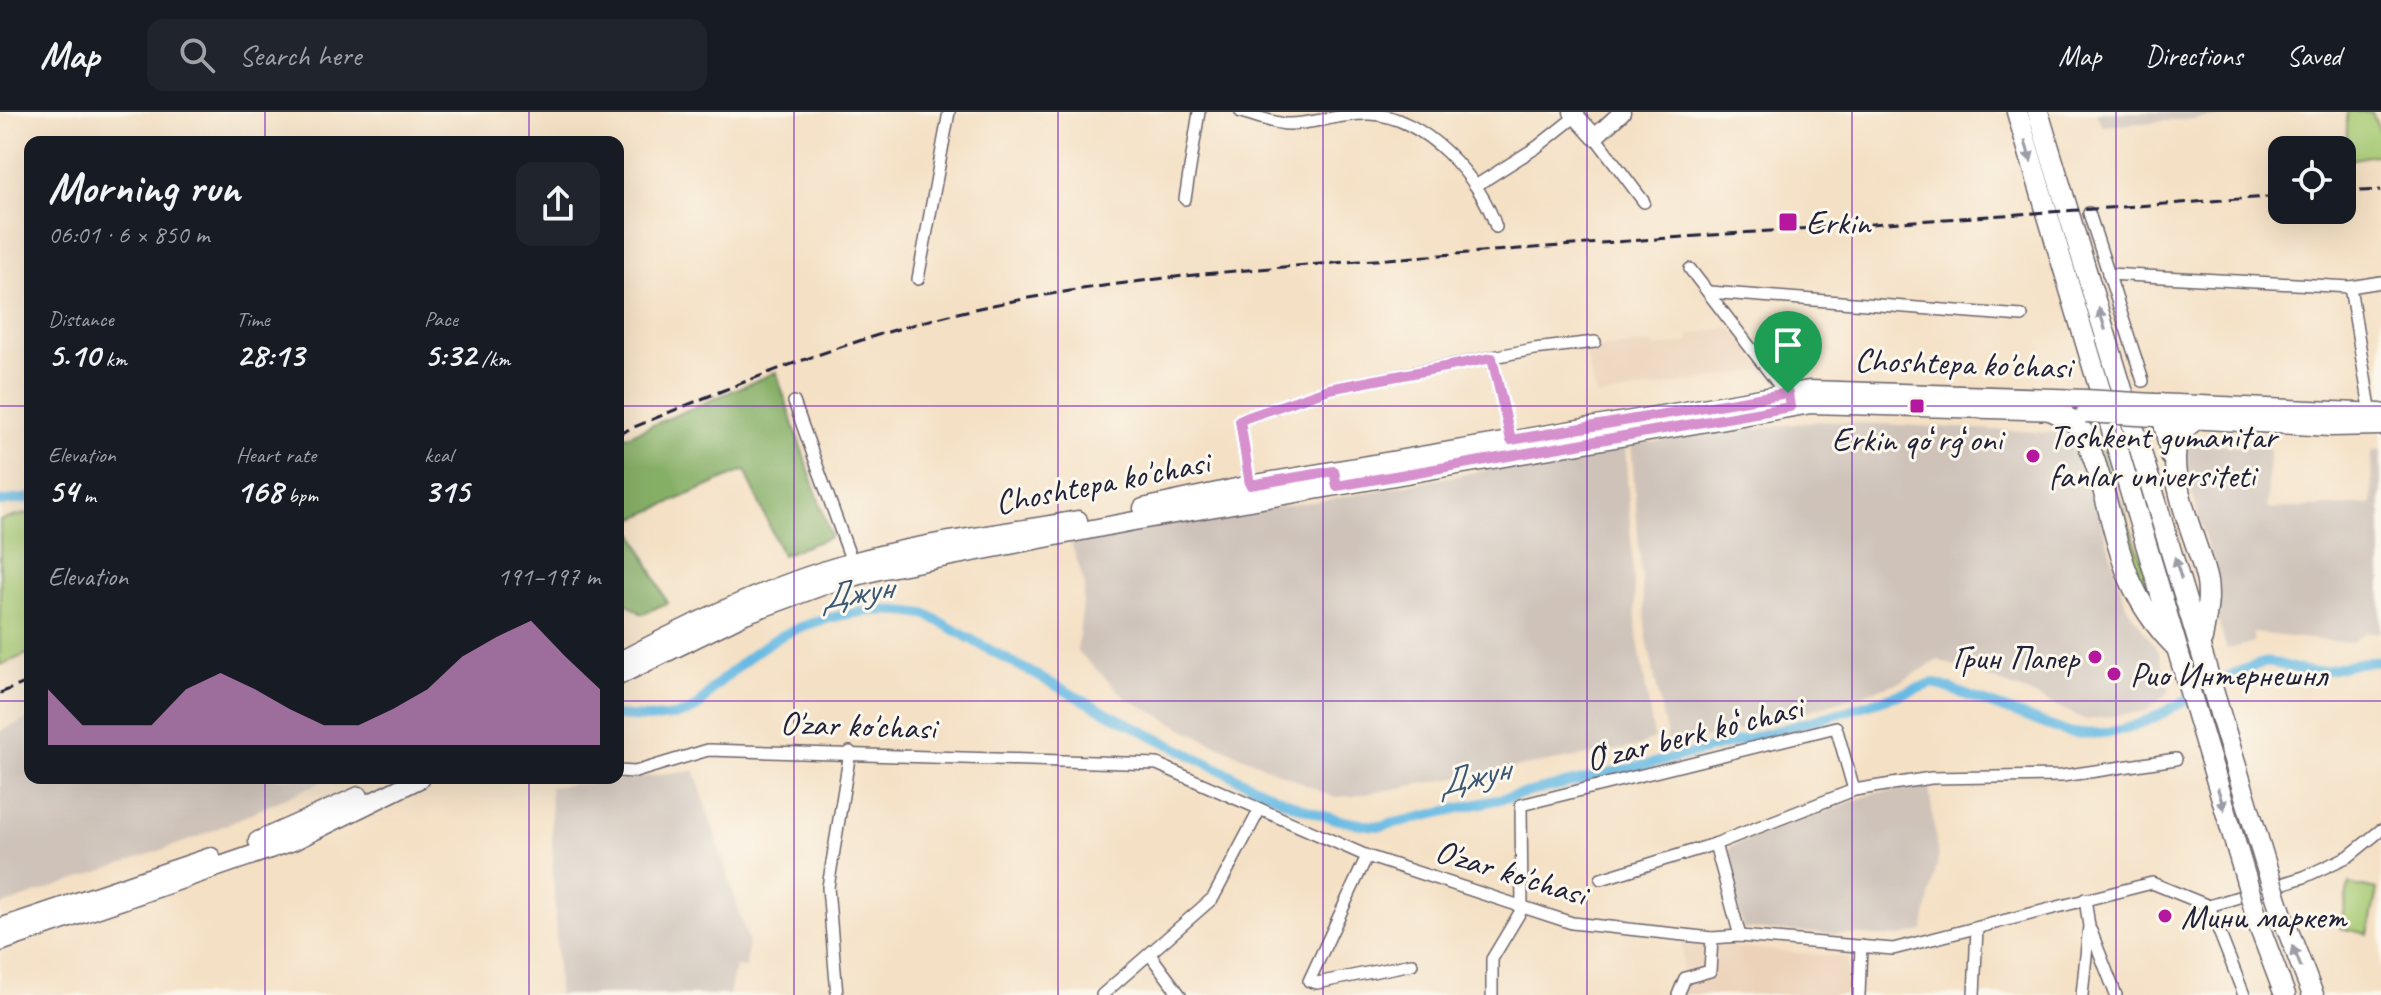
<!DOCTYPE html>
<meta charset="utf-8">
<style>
:root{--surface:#171b24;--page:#20242c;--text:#f1f3f6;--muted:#9ea1a6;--line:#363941;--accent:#d690ce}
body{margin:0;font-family:Caveat,sans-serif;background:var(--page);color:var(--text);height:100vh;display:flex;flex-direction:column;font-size:30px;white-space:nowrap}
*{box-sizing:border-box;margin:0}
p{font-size:26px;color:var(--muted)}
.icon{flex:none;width:44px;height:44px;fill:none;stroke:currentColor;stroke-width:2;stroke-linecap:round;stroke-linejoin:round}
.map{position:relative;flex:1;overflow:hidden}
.side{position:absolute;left:24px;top:24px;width:600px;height:648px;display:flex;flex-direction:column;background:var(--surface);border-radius:16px;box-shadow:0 8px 32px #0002}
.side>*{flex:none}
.controls{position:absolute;left:2268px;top:24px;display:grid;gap:16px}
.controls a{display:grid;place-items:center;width:88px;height:88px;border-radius:16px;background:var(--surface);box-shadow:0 8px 32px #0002;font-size:40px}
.pin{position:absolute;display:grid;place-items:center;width:68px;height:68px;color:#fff;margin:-82px -34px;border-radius:50% 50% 50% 0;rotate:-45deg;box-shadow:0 0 8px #0007}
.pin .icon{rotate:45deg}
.round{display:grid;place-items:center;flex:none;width:84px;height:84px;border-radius:16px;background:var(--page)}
.headline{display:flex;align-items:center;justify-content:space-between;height:136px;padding:0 24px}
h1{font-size:44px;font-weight:700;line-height:60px}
.stats{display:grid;grid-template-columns:repeat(3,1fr);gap:12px;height:136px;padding:8px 24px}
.stats div{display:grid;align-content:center}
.stats b{font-size:34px;font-weight:700}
.stats small{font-size:22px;font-weight:400}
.stats p{font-size:22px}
.chart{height:224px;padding:16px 24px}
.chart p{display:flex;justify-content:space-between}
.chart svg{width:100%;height:144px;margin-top:8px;fill:var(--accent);opacity:.7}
header{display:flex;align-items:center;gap:48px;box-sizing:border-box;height:112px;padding:0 40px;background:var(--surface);border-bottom:2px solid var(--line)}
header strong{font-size:38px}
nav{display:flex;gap:44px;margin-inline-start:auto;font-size:28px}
.search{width:560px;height:72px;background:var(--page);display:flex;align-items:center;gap:20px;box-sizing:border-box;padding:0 28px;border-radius:16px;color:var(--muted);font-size:30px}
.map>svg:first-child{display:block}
.built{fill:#ecd2b9}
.industrial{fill:#cec2b9}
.green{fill:#a8cb74;stroke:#657658;stroke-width:2}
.forest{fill:#86af66;stroke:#546850;stroke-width:2}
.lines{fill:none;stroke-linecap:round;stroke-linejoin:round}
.canal{stroke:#68bae3;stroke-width:10}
.street-casing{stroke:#6c646b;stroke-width:14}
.secondary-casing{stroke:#6c646b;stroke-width:19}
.primary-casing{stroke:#6c646b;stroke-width:21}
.highway-casing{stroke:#6c646b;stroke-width:23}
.street{stroke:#fff;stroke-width:11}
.secondary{stroke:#fff;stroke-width:16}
.primary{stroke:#fff;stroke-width:18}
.highway{stroke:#fff;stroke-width:20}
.rail{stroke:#22223b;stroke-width:3;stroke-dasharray:12 6;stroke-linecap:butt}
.primary-bridge-casing{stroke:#6c646b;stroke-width:21;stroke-linecap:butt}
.highway-bridge-casing{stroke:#6c646b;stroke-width:23;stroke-linecap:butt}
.primary-bridge{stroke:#fff;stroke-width:18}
.highway-bridge{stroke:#fff;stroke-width:20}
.oneway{fill:#9c9ca7}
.route-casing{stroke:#fff;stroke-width:16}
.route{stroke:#d690ce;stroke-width:10}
.grid{fill:none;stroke:#7b2cbf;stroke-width:2;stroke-opacity:0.55}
.poi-dot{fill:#b5179e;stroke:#fbf7ec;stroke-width:3}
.labels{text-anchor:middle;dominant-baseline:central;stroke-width:6;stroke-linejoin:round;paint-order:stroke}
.poi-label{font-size:34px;fill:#22223b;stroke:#fbf7ec;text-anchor:start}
.street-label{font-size:34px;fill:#22223b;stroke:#fbf7ec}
.water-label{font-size:36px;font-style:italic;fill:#3a5776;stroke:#fbf7ec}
</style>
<header>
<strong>Map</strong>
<div class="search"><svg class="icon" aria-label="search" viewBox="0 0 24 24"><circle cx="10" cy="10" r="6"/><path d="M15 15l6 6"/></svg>Search here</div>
<nav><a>Map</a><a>Directions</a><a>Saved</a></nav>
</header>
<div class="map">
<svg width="2381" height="883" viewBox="0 0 2381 883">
<rect width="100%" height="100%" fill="#fbf7ec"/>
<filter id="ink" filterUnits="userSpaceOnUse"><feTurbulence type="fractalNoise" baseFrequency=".0125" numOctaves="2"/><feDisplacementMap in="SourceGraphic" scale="16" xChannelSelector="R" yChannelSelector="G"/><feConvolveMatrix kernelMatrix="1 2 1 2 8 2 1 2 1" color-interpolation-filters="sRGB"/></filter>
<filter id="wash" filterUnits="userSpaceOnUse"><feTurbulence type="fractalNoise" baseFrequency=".006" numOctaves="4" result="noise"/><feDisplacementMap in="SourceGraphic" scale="32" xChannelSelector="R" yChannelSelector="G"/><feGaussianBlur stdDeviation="1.8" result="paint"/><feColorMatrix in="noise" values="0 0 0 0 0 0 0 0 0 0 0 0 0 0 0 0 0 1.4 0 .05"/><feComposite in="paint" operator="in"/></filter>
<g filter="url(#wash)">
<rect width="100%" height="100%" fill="#f4e0c4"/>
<g class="built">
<polygon points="1727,215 1733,217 1764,258 1596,285 1585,236 1654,232 1655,236 1689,230 1690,223"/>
<polygon points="1683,830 1848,846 1847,883 1681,883"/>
</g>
<g class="industrial">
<polygon points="2096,0 2285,0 2102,14"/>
<polygon points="1820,309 2075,322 2126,493 2159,540 2170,579 2146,599 2086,608 2027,580 1938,548 1901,570 1783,607 1669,635 1646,522 1631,332"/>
<polygon points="2188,331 2269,336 2267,397 2372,392 2371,339 2381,338 2381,520 2365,521 2350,531 2253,521 2253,531 2227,537 2218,510 2214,456 2182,347"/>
<polygon points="1625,332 1637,522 1654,626 1640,634 1353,684 1333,685 1204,627 1126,586 1077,539 1085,473 1069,425 1332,387"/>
<polygon points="30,606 30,666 318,666 321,670 196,726 0,794 0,619"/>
<polygon points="695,659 748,828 746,856 735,855 729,883 558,883 550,675"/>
<polygon points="1929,675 1938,747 1923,819 1897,825 1743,817 1724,744 1732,734 1875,681"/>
</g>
<g class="green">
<polygon points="2347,0 2372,0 2381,24 2381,42 2342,49 2342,38 2307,38 2347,35"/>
<polygon points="2096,324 2138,437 2158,504 2139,471 2098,340"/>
<polygon points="30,401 30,541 0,553 0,408"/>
<polygon points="2349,772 2377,778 2368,822 2340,816"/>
</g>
<polygon class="forest" points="776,260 831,425 782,443 745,358 628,409 667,491 642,502 618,485 618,328"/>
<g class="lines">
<g class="canal">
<polyline points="0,390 30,386"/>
<path d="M 618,604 C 643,606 673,609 696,596 C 702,592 707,583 712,577 C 724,566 737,556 749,545 C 796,507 870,490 928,503 C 1017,554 1107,602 1199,647 C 1256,675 1317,712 1382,714 C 1567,671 1754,632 1934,571 L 2066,620 C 2147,633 2190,573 2260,552 C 2276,547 2297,560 2314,560 C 2337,559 2358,547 2381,550"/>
</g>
</g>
</g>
<g filter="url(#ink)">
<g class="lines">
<g class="street-casing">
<g id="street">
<path d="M 1241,0 C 1256,4 1274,12 1289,12 C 1315,12 1341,1 1369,2 C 1423,3 1481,66 1496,115"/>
<polyline points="1595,25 1644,90"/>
<polyline points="1477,73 1537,35 1576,4"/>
<polyline points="1185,87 1199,0"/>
<polyline points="2089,101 2143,269"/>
<polyline points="1690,157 1789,286"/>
<polyline points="2108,162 2350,175 2381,170"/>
<polyline points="918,167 949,0"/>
<polyline points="2350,175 2371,302"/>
<polyline points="1709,180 2022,204"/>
<polyline points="1492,246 1511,328"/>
<polyline points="794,290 852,450"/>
<polyline points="1250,373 1240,308 1329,277 1534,237 1595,230"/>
<polyline points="618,659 635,660 708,638 1157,652 1367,744 1572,811 1712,826 1740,824 1893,837 2152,771 2209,794 2304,765 2349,744 2381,718"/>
<polyline points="1715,732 1740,824"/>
<polyline points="1367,744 1309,869 1317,871 1412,852"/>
<polyline points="1601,767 1715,732 1854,678 1931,666 2062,664 2176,647"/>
<polyline points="2209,794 2244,883"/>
<polyline points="2091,819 2116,883"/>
<polyline points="1151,844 1180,883"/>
<polyline points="837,883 828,775 850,640"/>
<polyline points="1102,883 1213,786 1260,697"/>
<polyline points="1492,883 1492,847 1522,797 1521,693 1836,615 1854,678"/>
<polyline points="1678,883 1685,866 1710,859 1712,826"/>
<polyline points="1859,883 1861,834"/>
<polyline points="1974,883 1977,816"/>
<polyline points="2082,883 2089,814 2085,787"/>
</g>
</g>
<g class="secondary-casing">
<polyline id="secondary" points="1572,0 1595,25 1622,0"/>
</g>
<g class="primary-casing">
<g id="primary">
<polyline points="2154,291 2381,301"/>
<polyline points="2154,305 2330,315 2381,314"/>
<polyline points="1143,396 1250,373 1809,278 2085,287"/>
<path d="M 618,550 C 693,511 768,474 849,451 C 923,430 1002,422 1078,408"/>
<polyline points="618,564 745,502 830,471 879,458 1134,409 1811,292 2063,299"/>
<polyline points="258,729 359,684"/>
<polyline points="0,816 211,745"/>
<polyline points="0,830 293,729 421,666"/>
</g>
</g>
<g class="highway-casing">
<g id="highway">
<polyline points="2017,0 2246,767"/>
<polyline points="2038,0 2268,760"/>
<polyline points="2160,292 2171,344"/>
<path d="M 2050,298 L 2072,308 L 2083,320 C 2119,399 2108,466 2174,533"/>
<path d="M 2196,308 C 2146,333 2200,429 2207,470 C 2210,489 2205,508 2202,527"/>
<polyline points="2283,806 2313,883"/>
<polyline points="2259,814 2285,883"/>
</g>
</g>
<use href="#street" class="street"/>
<use href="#secondary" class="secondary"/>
<use href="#primary" class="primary"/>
<use href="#highway" class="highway"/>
<g class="rail">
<polyline points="2342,80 2381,78"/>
<path d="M 618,322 C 735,272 854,224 979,196 C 1139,161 1304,154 1468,141 C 1739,120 2011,103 2282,84"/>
<polyline points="0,581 30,569"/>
</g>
<g class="primary-bridge-casing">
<g id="primary-bridge">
<polyline points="2085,287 2154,291"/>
<polyline points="2086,301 2154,305"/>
</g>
</g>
<g class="highway-bridge-casing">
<g id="highway-bridge">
<polyline points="2268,760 2283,806"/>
<polyline points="2246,767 2259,814"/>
</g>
</g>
<use href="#primary-bridge" class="primary-bridge"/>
<use href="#highway-bridge" class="highway-bridge"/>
</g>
<defs><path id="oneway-solid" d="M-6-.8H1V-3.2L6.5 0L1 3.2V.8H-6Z" transform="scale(2)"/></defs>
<g class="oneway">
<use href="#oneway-solid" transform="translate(2028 39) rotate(74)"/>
<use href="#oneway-solid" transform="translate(2102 207) rotate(-107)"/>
<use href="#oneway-solid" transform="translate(2178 456) rotate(-107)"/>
<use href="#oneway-solid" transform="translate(2221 687) rotate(73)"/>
<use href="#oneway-solid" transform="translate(2297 845) rotate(-111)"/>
</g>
</g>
<g class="lines" filter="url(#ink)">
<g class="route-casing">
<polygon id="route" points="1492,246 1511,328 1788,281 1790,295 1337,374 1334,359 1250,373 1240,308 1329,277"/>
</g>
<use href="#route" class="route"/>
</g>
<path class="grid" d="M 265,0 L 265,30M 529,0 L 529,30M 794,0 L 794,883M 1058,0 L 1058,883M 1323,0 L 1323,883M 1587,0 L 1587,883M 1852,0 L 1852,883M 2116,0 L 2116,883M 0,294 L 30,294M 618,294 L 2381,294M 0,589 L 30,589M 618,589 L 2381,589M 265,666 L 265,883M 529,666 L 529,883"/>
<g class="poi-dot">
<rect x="1778" y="100" width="20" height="20" rx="4"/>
<rect x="1909" y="286" width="16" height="16" rx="4"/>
<circle cx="2033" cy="344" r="8"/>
<circle cx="2095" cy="545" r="8"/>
<circle cx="2114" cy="562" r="8"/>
<circle cx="2165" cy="804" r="8"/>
</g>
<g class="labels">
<g class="poi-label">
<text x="1806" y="110">Erkin</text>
<text x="2049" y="324">Toshkent gumanitar<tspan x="2049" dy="39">fanlar universiteti</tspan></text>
<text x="1917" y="327" text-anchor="middle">Erkin qoʻrgʻoni</text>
<text x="2079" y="545" text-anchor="end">Грин Папер</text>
<text x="2130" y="562">Рио Интернешнл</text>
<text x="2181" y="804">Мини маркет</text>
</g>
<g class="street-label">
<text transform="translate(1963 251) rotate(2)">Choshtepa ko'chasi</text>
<text transform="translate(1102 370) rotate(-11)">Choshtepa ko'chasi</text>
<text transform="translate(858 613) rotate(2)">O'zar ko'chasi</text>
<text transform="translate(1694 621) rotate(-14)">Oʻzar berk koʻchasi</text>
<text transform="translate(1511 760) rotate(17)">O'zar ko'chasi</text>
</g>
<g class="water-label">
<text transform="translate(856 480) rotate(-9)">Джун</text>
<text transform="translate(1473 664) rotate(-13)">Джун</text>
</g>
</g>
</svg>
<div class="controls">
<a><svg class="icon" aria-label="locate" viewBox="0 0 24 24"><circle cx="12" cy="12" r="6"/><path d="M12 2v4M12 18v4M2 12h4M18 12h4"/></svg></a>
</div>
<div class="pin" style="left:1788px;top:281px;background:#1e9e55"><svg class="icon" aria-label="arrive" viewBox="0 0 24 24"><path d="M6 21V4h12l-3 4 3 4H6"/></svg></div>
<section class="side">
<div class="headline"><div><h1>Morning run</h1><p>06:01 · 6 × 850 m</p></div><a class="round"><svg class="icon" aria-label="share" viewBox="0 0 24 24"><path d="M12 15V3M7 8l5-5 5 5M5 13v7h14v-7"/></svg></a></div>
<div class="stats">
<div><p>Distance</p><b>5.10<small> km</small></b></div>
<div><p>Time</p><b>28:13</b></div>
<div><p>Pace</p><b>5:32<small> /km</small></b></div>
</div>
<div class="stats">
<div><p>Elevation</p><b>54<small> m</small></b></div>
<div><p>Heart rate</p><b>168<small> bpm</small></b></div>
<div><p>kcal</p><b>315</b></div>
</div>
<div class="chart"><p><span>Elevation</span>191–197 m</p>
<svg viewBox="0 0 160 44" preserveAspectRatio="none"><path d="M0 44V27L10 38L20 38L30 38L40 27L50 22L60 27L70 33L80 38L90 38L100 33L110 27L120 17L130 11L140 6L150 17L160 27V44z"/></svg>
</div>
</section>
</div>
